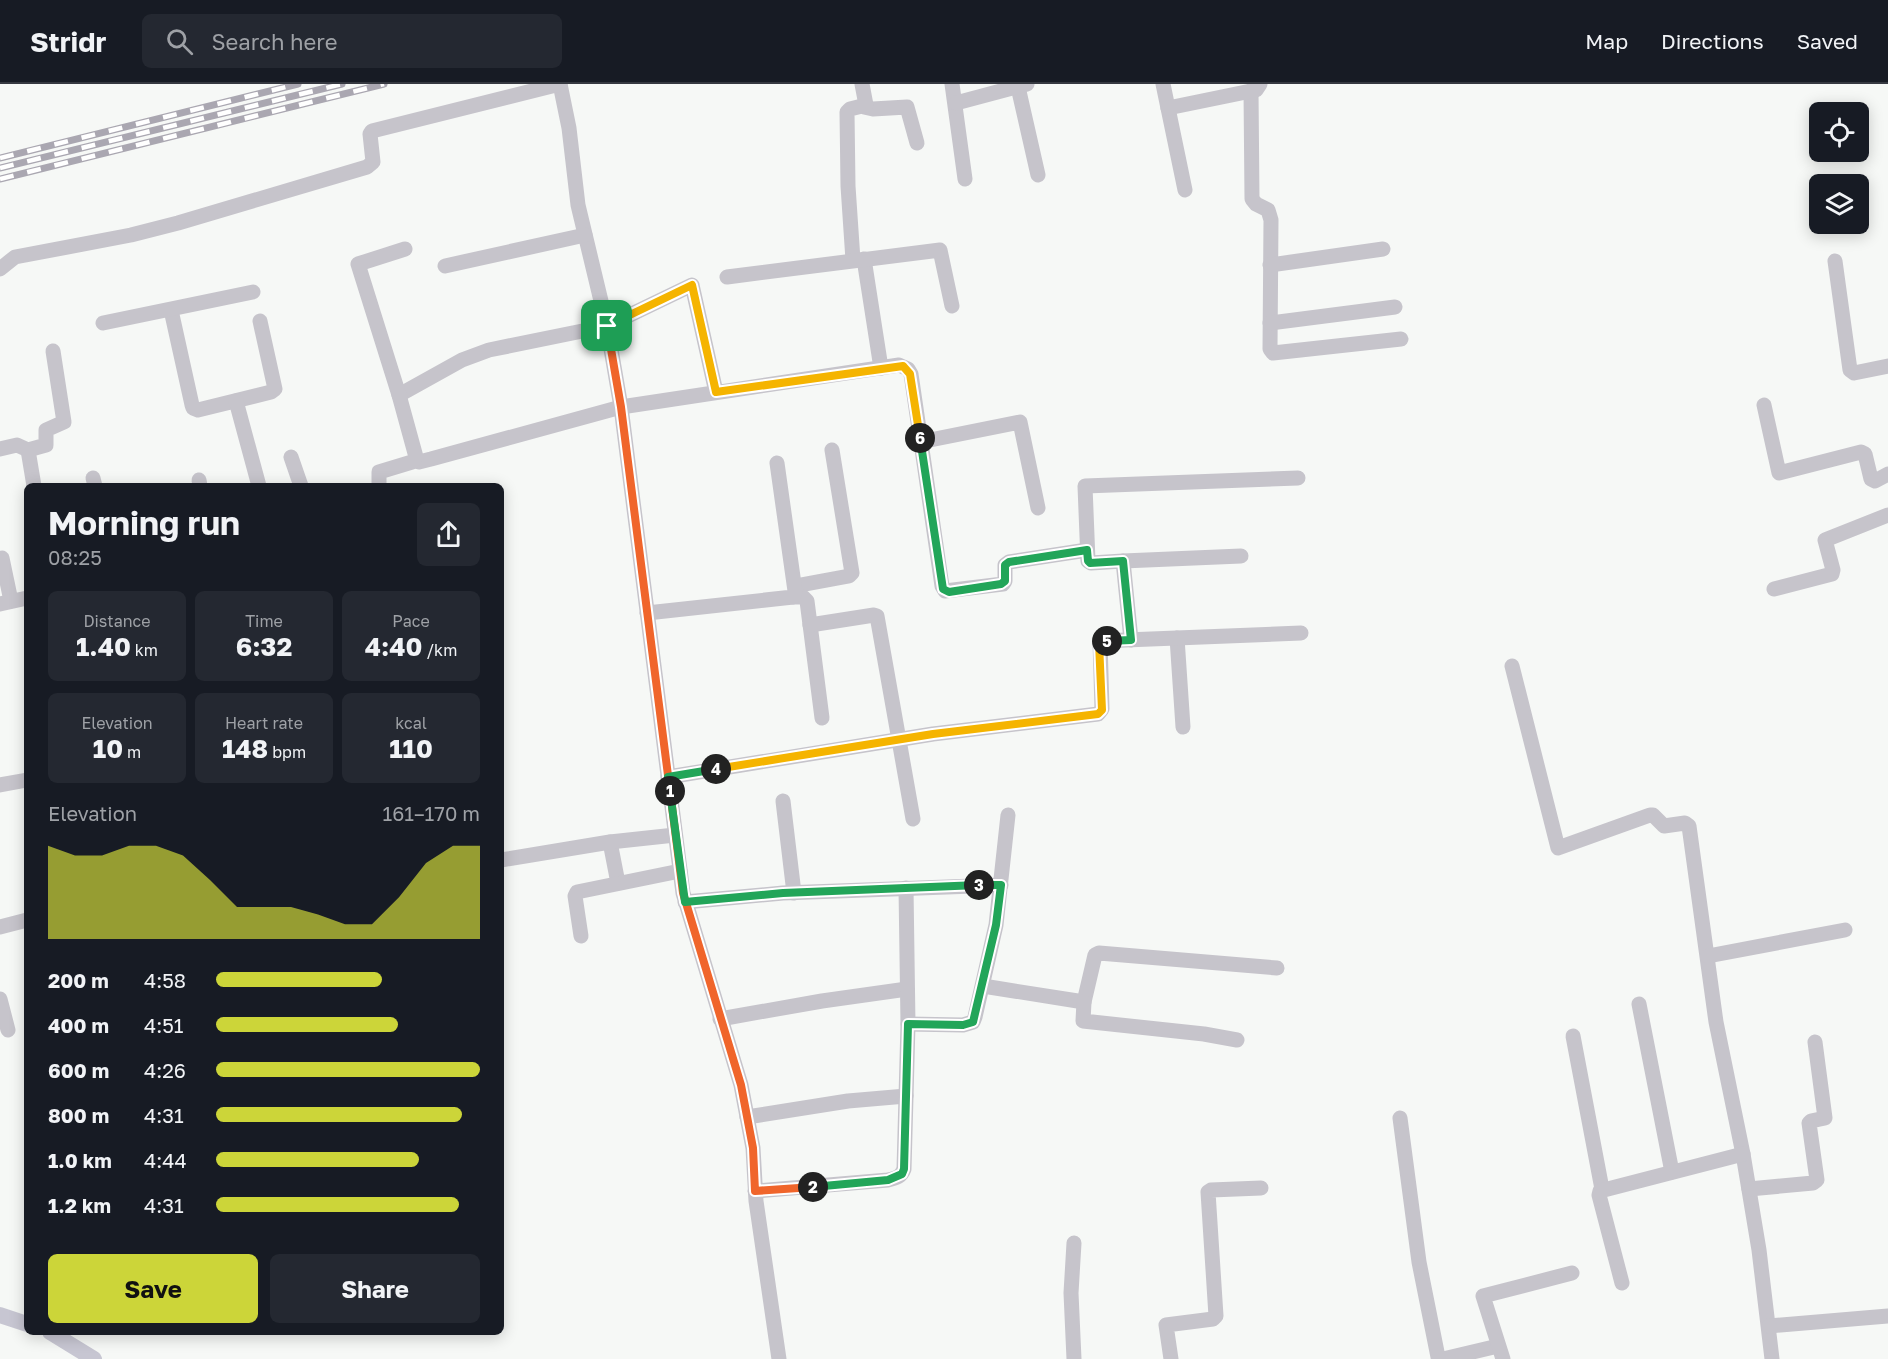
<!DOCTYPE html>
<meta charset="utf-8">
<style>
:root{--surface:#171b24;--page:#242831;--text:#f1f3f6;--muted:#9ea1a6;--line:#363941;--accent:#ccd539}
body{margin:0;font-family:"Golos Text",sans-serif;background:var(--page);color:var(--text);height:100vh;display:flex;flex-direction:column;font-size:22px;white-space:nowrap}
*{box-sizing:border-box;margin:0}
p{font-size:20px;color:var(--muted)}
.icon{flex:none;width:33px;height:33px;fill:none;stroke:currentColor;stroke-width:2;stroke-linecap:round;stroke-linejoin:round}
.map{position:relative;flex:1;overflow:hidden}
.sheet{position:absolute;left:24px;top:399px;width:480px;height:852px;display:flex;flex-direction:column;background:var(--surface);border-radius:9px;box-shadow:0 3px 15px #0003}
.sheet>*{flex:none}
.controls{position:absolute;left:1809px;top:18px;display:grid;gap:12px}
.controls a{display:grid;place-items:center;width:60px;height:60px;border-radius:9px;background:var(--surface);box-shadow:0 3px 15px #0003;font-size:30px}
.pin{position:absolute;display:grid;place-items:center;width:51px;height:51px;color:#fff;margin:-26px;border-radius:12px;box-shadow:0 3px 9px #0006}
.km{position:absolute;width:30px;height:30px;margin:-15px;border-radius:50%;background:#222;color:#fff;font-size:16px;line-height:30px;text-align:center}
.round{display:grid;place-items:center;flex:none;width:63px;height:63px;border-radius:9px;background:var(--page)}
.summary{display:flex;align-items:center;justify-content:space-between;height:102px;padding:0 24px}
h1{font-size:33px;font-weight:700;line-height:45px}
.metrics{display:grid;grid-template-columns:repeat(3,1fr);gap:9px;height:102px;padding:6px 24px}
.metrics div{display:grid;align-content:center;border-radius:9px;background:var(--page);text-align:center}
.metrics b{font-size:26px;font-weight:700}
.metrics small{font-size:16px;font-weight:400}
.metrics p{font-size:16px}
.chart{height:168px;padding:12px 24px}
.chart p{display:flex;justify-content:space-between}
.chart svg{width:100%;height:108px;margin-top:6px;fill:var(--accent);opacity:.7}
.primary-button{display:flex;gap:12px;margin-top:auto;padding:12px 24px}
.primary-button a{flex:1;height:69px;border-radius:9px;background:var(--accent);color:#111;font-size:24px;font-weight:700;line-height:69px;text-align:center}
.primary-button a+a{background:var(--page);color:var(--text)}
ul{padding:0 24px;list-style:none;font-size:20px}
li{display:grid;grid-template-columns:96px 72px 1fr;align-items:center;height:45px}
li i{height:15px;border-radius:8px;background:var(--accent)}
header{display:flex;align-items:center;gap:36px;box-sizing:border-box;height:84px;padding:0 30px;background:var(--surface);border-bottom:2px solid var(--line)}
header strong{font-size:28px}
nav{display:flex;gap:33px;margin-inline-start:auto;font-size:21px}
.search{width:420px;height:54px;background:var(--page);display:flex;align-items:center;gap:15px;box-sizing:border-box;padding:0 21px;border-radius:9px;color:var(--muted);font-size:22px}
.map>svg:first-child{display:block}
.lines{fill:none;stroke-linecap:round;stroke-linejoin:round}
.canal{stroke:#c7c6d2;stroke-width:16}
.minor{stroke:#c6c4cb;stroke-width:15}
.rail-casing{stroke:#aaa7b1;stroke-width:7}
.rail{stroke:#fff;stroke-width:4.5;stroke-dasharray:14;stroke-linecap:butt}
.split-1-casing{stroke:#fff;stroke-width:12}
.split-2-casing{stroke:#fff;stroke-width:12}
.split-3-casing{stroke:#fff;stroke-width:12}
.split-4-casing{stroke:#fff;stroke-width:12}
.split-5-casing{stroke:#fff;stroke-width:12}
.split-6-casing{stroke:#fff;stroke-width:12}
.split-7-casing{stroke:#fff;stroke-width:12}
.split-1{stroke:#f0652b;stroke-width:8}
.split-2{stroke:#f0652b;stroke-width:8}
.split-3{stroke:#22a559;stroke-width:8}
.split-4{stroke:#22a559;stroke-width:8}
.split-5{stroke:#f5b400;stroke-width:8}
.split-6{stroke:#22a559;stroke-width:8}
.split-7{stroke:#f5b400;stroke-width:8}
</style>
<header>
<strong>Stridr</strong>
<div class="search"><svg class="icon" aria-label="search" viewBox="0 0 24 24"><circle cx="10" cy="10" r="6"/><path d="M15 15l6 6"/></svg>Search here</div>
<nav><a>Map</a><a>Directions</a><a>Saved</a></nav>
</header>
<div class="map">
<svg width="1888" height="1275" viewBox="0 0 1888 1275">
<rect width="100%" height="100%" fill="#f6f8f6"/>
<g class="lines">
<g class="canal">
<polyline points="0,1231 27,1240"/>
<polyline points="50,1248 94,1275"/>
</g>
<g class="minor">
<polyline points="560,0 569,44 578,121 607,242 621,323 683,809 741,1001 753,1064 756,1117 779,1275"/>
<polyline points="952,0 965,95"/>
<polyline points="1163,0 1185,106"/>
<polyline points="1018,3 1038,91"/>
<polyline points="1251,7 1252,115 1256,120 1268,126 1271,136 1270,265 1273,269 1401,255"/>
<polyline points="956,19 1027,0"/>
<polyline points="864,23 873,25 907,23 917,59"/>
<polyline points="1168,24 1256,6 1260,0"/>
<polyline points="864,175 881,284"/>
<polyline points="853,176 848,102 847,28 850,25 866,21 862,0"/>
<polyline points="1835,177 1850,286 1854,289 1888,282"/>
<polyline points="1270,181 1383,165"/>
<polyline points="445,182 585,151"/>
<polyline points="0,185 15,173 131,151 178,139 367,83 373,78 370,50 372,47 560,0"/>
<polyline points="727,193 940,166 952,222"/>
<polyline points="171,226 192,321 193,324 198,326 271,308 275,305 260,237"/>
<polyline points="103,239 253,208"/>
<polyline points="1270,239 1395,223"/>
<polyline points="399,311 462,276 489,266 607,242 692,201 716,308"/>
<polyline points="236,317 259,402"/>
<polyline points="1764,321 1779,389 1861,368 1865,370 1871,395 1875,397 1888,390"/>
<polyline points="920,358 1020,338 1038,424"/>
<polyline points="0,365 17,361 28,366"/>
<polyline points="291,373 301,402"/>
<polyline points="415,376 419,378 431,375 621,323 899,281 908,285 911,290 942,502 945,507 1003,500 1005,497 1005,481 1009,478 1087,466"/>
<polyline points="93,394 95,402"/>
<polyline points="199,396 200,402"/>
<polyline points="34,402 28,366 46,361 46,346 64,338 53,267"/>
<polyline points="379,402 379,388 412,378 416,373 399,311 358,180 405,165"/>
<polyline points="2,474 11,517"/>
<polyline points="1123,477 1241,472"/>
<polyline points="795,502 849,492 852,489 832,366"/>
<polyline points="1774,505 1832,490 1833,486 1825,456 1888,431"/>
<polyline points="793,513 803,513 807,517 822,634"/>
<polyline points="0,520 27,514"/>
<polyline points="647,529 793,513 795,507 777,379"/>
<polyline points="810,541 874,531 877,532 913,735"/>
<polyline points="1177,554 1183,643"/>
<polyline points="1131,556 1123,477 1091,479 1088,477 1085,402 1298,394"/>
<polyline points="1512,582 1558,764 1650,731 1653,731 1664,742 1685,739 1689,742 1716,938 1743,1070 1759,1166 1772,1275"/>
<polyline points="668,693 933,650 1098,630 1102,625 1100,557 1301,549"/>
<polyline points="0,701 27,696"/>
<polyline points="783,717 794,809"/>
<polyline points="610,758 618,799"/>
<polyline points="501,776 610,758 675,751"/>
<polyline points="685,818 783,809 1001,801"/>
<polyline points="0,843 27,836"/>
<polyline points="581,852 575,812 577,808 680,787"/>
<polyline points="1708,872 1845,846"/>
<polyline points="983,902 1084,918 1095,871 1099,869 1277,884"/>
<polyline points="0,915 8,946"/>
<polyline points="1084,918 1083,937 1204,950 1237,956"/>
<polyline points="1639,920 1672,1088"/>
<polyline points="720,935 822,917 907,905"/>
<polyline points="908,940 963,941 973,938 975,933 996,841 1008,731"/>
<polyline points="1573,952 1602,1105"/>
<polyline points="747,1033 848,1017 906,1012"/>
<polyline points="1400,1034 1419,1178 1438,1273 1441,1275"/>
<polyline points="1749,1105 1813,1099 1817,1096 1809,1039 1811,1037 1825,1034 1815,958"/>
<path d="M 755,1107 L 888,1096 C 896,1094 901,1093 904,1085 L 908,940 L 906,804"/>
<polyline points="1622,1199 1599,1111 1600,1107 1743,1070"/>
<polyline points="1769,1242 1888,1232"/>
<polyline points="1074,1275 1071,1209 1074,1159"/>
<polyline points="1171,1275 1166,1241 1213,1235 1216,1232 1208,1108 1211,1106 1261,1104"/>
<polyline points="1443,1275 1498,1262"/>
<polyline points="1503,1275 1483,1212 1572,1189"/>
</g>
<g class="rail-casing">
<g id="rail">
<polyline points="0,74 298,0"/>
<polyline points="0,84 342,0"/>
<polyline points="0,95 384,0"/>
</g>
</g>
<use href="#rail" class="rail"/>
</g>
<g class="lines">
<g class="split-1-casing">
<polyline id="split-1" points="607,242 621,323 670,707"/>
</g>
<g class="split-2-casing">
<polyline id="split-2" points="670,707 683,809 741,1001 753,1064 755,1107 813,1103"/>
</g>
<g class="split-3-casing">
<polyline id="split-3" points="813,1103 888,1096 902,1090 904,1085 908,940 963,941 973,938 996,841 1001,801 979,801"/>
</g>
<g class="split-4-casing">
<polyline id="split-4" points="716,685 668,693 685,818 783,809 979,801"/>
</g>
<g class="split-5-casing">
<polyline id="split-5" points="716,685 933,650 1098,630 1102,626 1099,559 1100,557 1107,557"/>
</g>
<g class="split-6-casing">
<polyline id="split-6" points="920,354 943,505 949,508 1001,500 1005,497 1005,481 1009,478 1087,466 1088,477 1090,479 1123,477 1131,556 1107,557"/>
</g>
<g class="split-7-casing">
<polyline id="split-7" points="607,242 692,201 716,308 903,282 910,290 920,354"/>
</g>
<use href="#split-1" class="split-1"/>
<use href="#split-2" class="split-2"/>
<use href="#split-3" class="split-3"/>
<use href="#split-4" class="split-4"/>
<use href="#split-5" class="split-5"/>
<use href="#split-6" class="split-6"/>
<use href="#split-7" class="split-7"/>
</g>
</svg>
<div class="controls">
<a><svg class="icon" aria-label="locate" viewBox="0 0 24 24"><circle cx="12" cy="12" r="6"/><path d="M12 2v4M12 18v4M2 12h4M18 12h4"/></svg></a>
<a><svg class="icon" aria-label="layers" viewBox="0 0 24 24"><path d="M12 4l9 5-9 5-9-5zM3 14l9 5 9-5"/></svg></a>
</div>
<div class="pin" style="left:607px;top:242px;background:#1e9e55"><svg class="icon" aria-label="arrive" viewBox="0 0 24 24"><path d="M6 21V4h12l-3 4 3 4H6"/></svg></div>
<b class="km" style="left:670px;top:707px">1</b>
<b class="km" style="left:813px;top:1103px">2</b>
<b class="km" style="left:979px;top:801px">3</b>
<b class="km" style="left:716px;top:685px">4</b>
<b class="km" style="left:1107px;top:557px">5</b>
<b class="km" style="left:920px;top:354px">6</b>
<section class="sheet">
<div class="summary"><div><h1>Morning run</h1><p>08:25</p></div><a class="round"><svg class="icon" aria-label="share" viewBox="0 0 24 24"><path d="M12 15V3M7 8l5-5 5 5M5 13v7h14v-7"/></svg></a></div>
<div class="metrics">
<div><p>Distance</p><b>1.40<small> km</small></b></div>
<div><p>Time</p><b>6:32</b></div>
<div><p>Pace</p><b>4:40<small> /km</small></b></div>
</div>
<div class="metrics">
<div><p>Elevation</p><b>10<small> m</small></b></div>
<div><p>Heart rate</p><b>148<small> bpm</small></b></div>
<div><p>kcal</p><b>110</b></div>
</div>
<div class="chart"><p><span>Elevation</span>161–170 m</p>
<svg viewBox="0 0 160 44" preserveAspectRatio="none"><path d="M0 44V6L10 10L20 10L30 6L40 6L50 10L60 20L70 31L80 31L90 31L100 34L110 38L120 38L130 27L140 13L150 6L160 6V44z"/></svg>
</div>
<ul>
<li><b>200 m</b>4:58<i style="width:63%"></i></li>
<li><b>400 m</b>4:51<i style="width:69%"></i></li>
<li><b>600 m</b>4:26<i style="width:100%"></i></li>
<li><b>800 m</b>4:31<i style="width:93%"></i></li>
<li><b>1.0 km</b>4:44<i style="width:77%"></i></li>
<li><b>1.2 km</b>4:31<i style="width:92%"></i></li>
</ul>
<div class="primary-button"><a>Save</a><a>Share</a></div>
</section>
</div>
